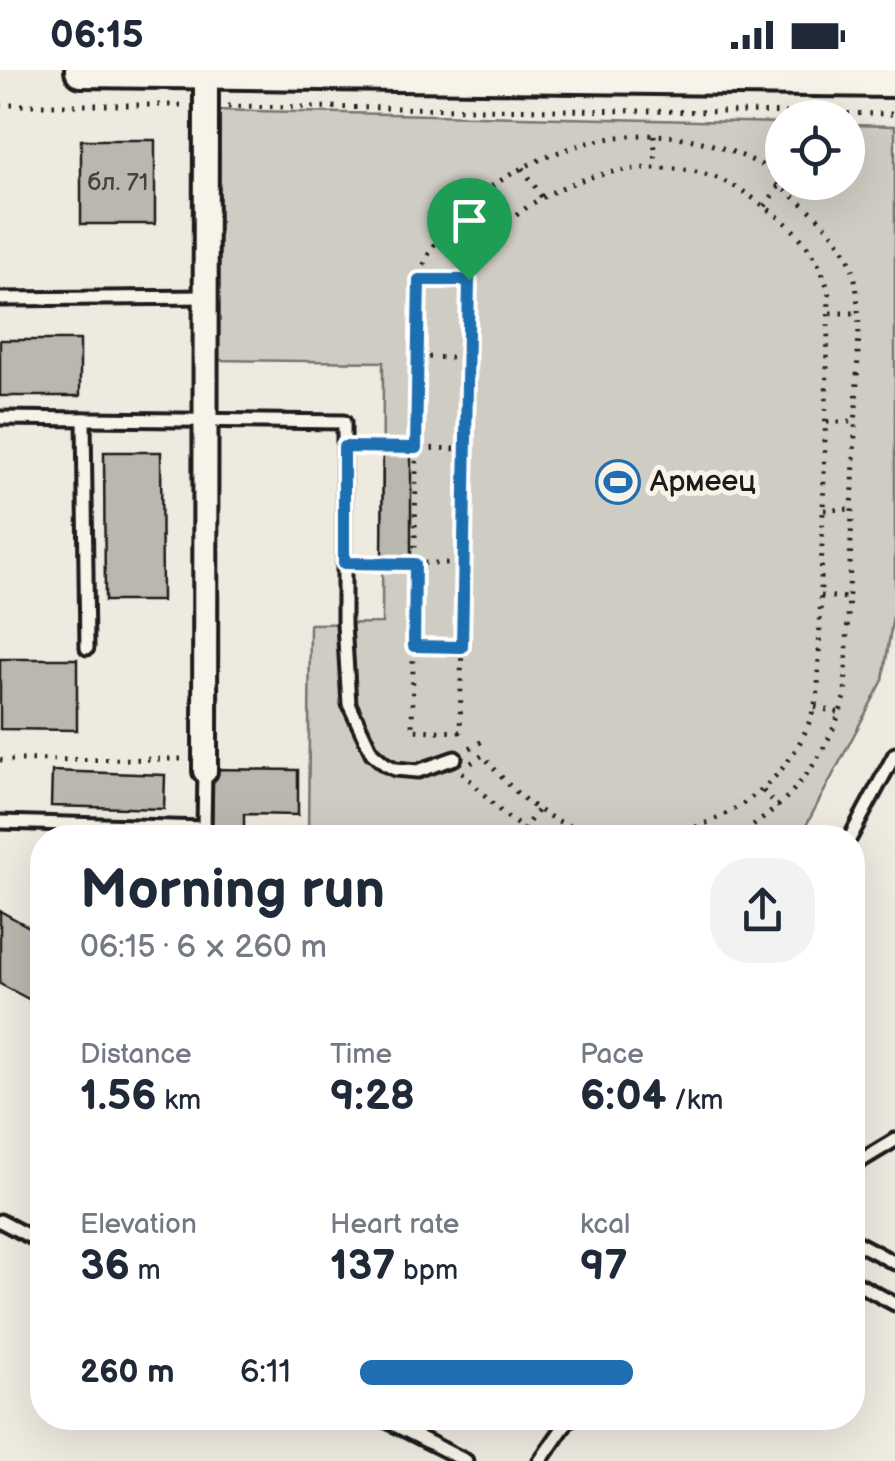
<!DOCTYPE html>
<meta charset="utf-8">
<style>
:root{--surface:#fff;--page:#f2f2f3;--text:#1f2937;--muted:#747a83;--accent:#1f6fb2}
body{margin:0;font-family:"Balsamiq Sans",sans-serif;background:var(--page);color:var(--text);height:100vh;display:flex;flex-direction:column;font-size:38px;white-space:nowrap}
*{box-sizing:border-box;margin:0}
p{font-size:32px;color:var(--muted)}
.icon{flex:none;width:55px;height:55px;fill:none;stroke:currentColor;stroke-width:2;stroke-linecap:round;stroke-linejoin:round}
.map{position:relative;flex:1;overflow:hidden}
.panel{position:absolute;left:30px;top:755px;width:835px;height:605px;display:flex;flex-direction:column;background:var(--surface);border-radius:40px;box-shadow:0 10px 40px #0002}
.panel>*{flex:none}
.buttons{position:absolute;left:765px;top:30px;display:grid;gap:20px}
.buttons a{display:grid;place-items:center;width:100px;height:100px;border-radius:50%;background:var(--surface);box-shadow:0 10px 40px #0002;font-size:50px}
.pin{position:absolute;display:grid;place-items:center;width:85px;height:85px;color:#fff;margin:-102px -42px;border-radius:50% 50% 50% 0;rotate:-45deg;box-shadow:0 0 10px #0007}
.pin .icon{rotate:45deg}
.round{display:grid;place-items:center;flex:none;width:105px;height:105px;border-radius:40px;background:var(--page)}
.headline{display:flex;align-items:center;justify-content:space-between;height:170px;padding:0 50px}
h1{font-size:55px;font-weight:700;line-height:75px}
.metrics{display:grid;grid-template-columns:repeat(3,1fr);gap:15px;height:170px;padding:10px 50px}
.metrics div{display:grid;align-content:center}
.metrics b{font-size:42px;font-weight:700}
.metrics small{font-size:28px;font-weight:400}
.metrics p{font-size:28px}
ul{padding:0 50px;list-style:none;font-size:32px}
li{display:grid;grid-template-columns:160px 120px 1fr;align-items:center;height:75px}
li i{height:25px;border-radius:12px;background:var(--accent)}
.status{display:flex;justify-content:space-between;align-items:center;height:70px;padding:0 50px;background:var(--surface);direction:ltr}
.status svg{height:28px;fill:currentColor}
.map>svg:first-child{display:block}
.green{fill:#cfccc3;stroke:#767470;stroke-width:2.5}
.building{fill:#bab7af;stroke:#1c1c1c;stroke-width:2.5}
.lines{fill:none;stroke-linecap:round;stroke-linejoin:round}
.service-casing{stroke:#1c1c1c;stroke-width:19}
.minor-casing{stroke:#1c1c1c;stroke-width:30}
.secondary-casing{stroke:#1c1c1c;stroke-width:40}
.path{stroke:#1c1c1c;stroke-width:5;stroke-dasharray:2.5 8;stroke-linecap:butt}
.service{stroke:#f7f3e8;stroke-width:11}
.minor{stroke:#f7f3e8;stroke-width:22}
.secondary{stroke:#f7f3e8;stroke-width:32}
.route-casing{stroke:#fff;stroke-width:20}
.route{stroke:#1f6fb2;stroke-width:12}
.labels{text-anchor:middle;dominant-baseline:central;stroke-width:10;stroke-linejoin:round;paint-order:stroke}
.number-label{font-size:25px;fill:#444341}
.poi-label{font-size:30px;fill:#1c1c1c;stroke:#f7f3e8;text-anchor:start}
</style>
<div class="status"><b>06:15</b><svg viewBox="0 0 49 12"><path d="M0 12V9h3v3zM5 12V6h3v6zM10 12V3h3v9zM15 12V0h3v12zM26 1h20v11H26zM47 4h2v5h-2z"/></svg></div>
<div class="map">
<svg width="895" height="1391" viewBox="0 0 895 1391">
<rect width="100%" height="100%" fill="#eeeae0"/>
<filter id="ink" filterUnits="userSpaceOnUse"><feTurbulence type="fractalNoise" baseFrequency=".01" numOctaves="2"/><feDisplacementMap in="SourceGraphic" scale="20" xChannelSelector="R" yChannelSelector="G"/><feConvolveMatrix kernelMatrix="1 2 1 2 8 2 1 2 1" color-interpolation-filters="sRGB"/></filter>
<g filter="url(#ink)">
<polygon class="green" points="214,40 782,53 782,112 848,112 848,55 895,56 895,533 883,610 800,767 308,767 310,554 382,553 383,292 214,290"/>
<g class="building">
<rect x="81" y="70" width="74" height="84"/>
<rect x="0" y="270" width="80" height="56"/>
<polygon points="104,382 161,382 162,531 105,531"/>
<polygon points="383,385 411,385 411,489 382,489"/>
<polygon points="0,589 77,589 77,660 0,659"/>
<polygon points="213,699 298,700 298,745 244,744 244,758 212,757"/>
<polygon points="52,701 165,705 164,739 51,736"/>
<polygon points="0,841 42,864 42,936 0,914"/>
</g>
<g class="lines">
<g class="service-casing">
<g id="service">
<polyline points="0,229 207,227"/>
<polyline points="0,348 344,352 344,554 349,634 372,683 385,694 395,699 418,701 455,688"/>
<polyline points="84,349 87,578"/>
<polyline points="0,752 204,758 205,701"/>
<polyline points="850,768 895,684"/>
<polyline points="852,1096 895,1070"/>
<polyline points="0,1151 42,1173"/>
<polyline points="852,1170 895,1193"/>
<polyline points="852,1211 895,1234"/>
<polyline points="381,1348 466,1391"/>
<polyline points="540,1391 570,1348"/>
</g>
</g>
<g class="minor-casing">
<polyline id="minor" points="205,701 206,2"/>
</g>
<g class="secondary-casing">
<polyline id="secondary" points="82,0 895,10"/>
</g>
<g class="path">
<polyline points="0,35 182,35"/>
<polyline points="228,36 895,44"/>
<polyline points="654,65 656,96"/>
<polyline points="523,98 543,129"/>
<polyline points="765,136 779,116"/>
<polyline points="419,209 469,210"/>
<polyline points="830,243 857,243"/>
<polyline points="418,287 467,288"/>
<polyline points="827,352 856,352"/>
<polyline points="358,377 465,379"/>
<polyline points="824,440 851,439"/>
<polyline points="361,493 463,493"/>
<polyline points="821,526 848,528"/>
<polyline points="415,576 462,577"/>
<polyline points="815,637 840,643"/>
<polyline points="470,678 488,668"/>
<polyline points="0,690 182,689"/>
<path d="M 471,693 L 483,685 C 522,734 550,755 612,768"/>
<polyline points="462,702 502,743 535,768"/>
<polyline points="763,721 779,737"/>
<polyline points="523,760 537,741"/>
<path d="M 655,768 C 735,753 802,705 818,621 L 829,225 C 822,189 798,160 768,139 C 748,124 727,109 701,103 C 617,83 500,123 469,210 L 460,662 L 412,660 L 419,209 C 443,121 568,62 655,65 C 700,67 741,82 779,105 L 776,113 C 807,137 848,167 855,209 C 858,225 858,241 859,257 L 845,627 C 826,689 789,736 734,768"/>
</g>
<use href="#service" class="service"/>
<use href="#minor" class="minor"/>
<use href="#secondary" class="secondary"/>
</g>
</g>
<g class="lines" filter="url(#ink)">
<g class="route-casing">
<polygon id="route" points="419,210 469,210 462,577 414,576 415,494 344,493 344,377 416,378"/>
</g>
<use href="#route" class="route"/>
</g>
<defs>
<g id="stadium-ring" transform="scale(2.25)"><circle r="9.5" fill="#f7f3e8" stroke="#1f6fb2" stroke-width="1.5"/><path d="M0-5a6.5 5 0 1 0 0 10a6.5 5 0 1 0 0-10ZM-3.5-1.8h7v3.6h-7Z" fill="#1f6fb2"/></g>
</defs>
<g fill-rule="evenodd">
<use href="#stadium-ring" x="618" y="412"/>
</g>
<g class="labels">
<g class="number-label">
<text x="118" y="112">бл. 71</text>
</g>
<g class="poi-label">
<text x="650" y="412">Армеец</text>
</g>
</g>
</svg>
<div class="buttons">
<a><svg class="icon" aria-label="locate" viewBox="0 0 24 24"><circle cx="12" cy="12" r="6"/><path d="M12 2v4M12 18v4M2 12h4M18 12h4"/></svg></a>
</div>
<div class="pin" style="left:469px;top:210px;background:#1e9e55"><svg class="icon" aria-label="arrive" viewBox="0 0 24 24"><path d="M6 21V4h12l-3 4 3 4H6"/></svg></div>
<section class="panel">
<div class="headline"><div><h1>Morning run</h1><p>06:15 · 6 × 260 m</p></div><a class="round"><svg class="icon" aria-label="share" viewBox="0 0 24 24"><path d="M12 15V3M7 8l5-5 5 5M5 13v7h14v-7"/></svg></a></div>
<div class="metrics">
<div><p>Distance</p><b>1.56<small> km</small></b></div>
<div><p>Time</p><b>9:28</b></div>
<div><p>Pace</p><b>6:04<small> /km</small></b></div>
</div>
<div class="metrics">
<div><p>Elevation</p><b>36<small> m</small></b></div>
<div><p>Heart rate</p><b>137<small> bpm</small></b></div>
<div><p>kcal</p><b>97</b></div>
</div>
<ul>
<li><b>260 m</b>6:11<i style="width:60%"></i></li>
</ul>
</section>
</div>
